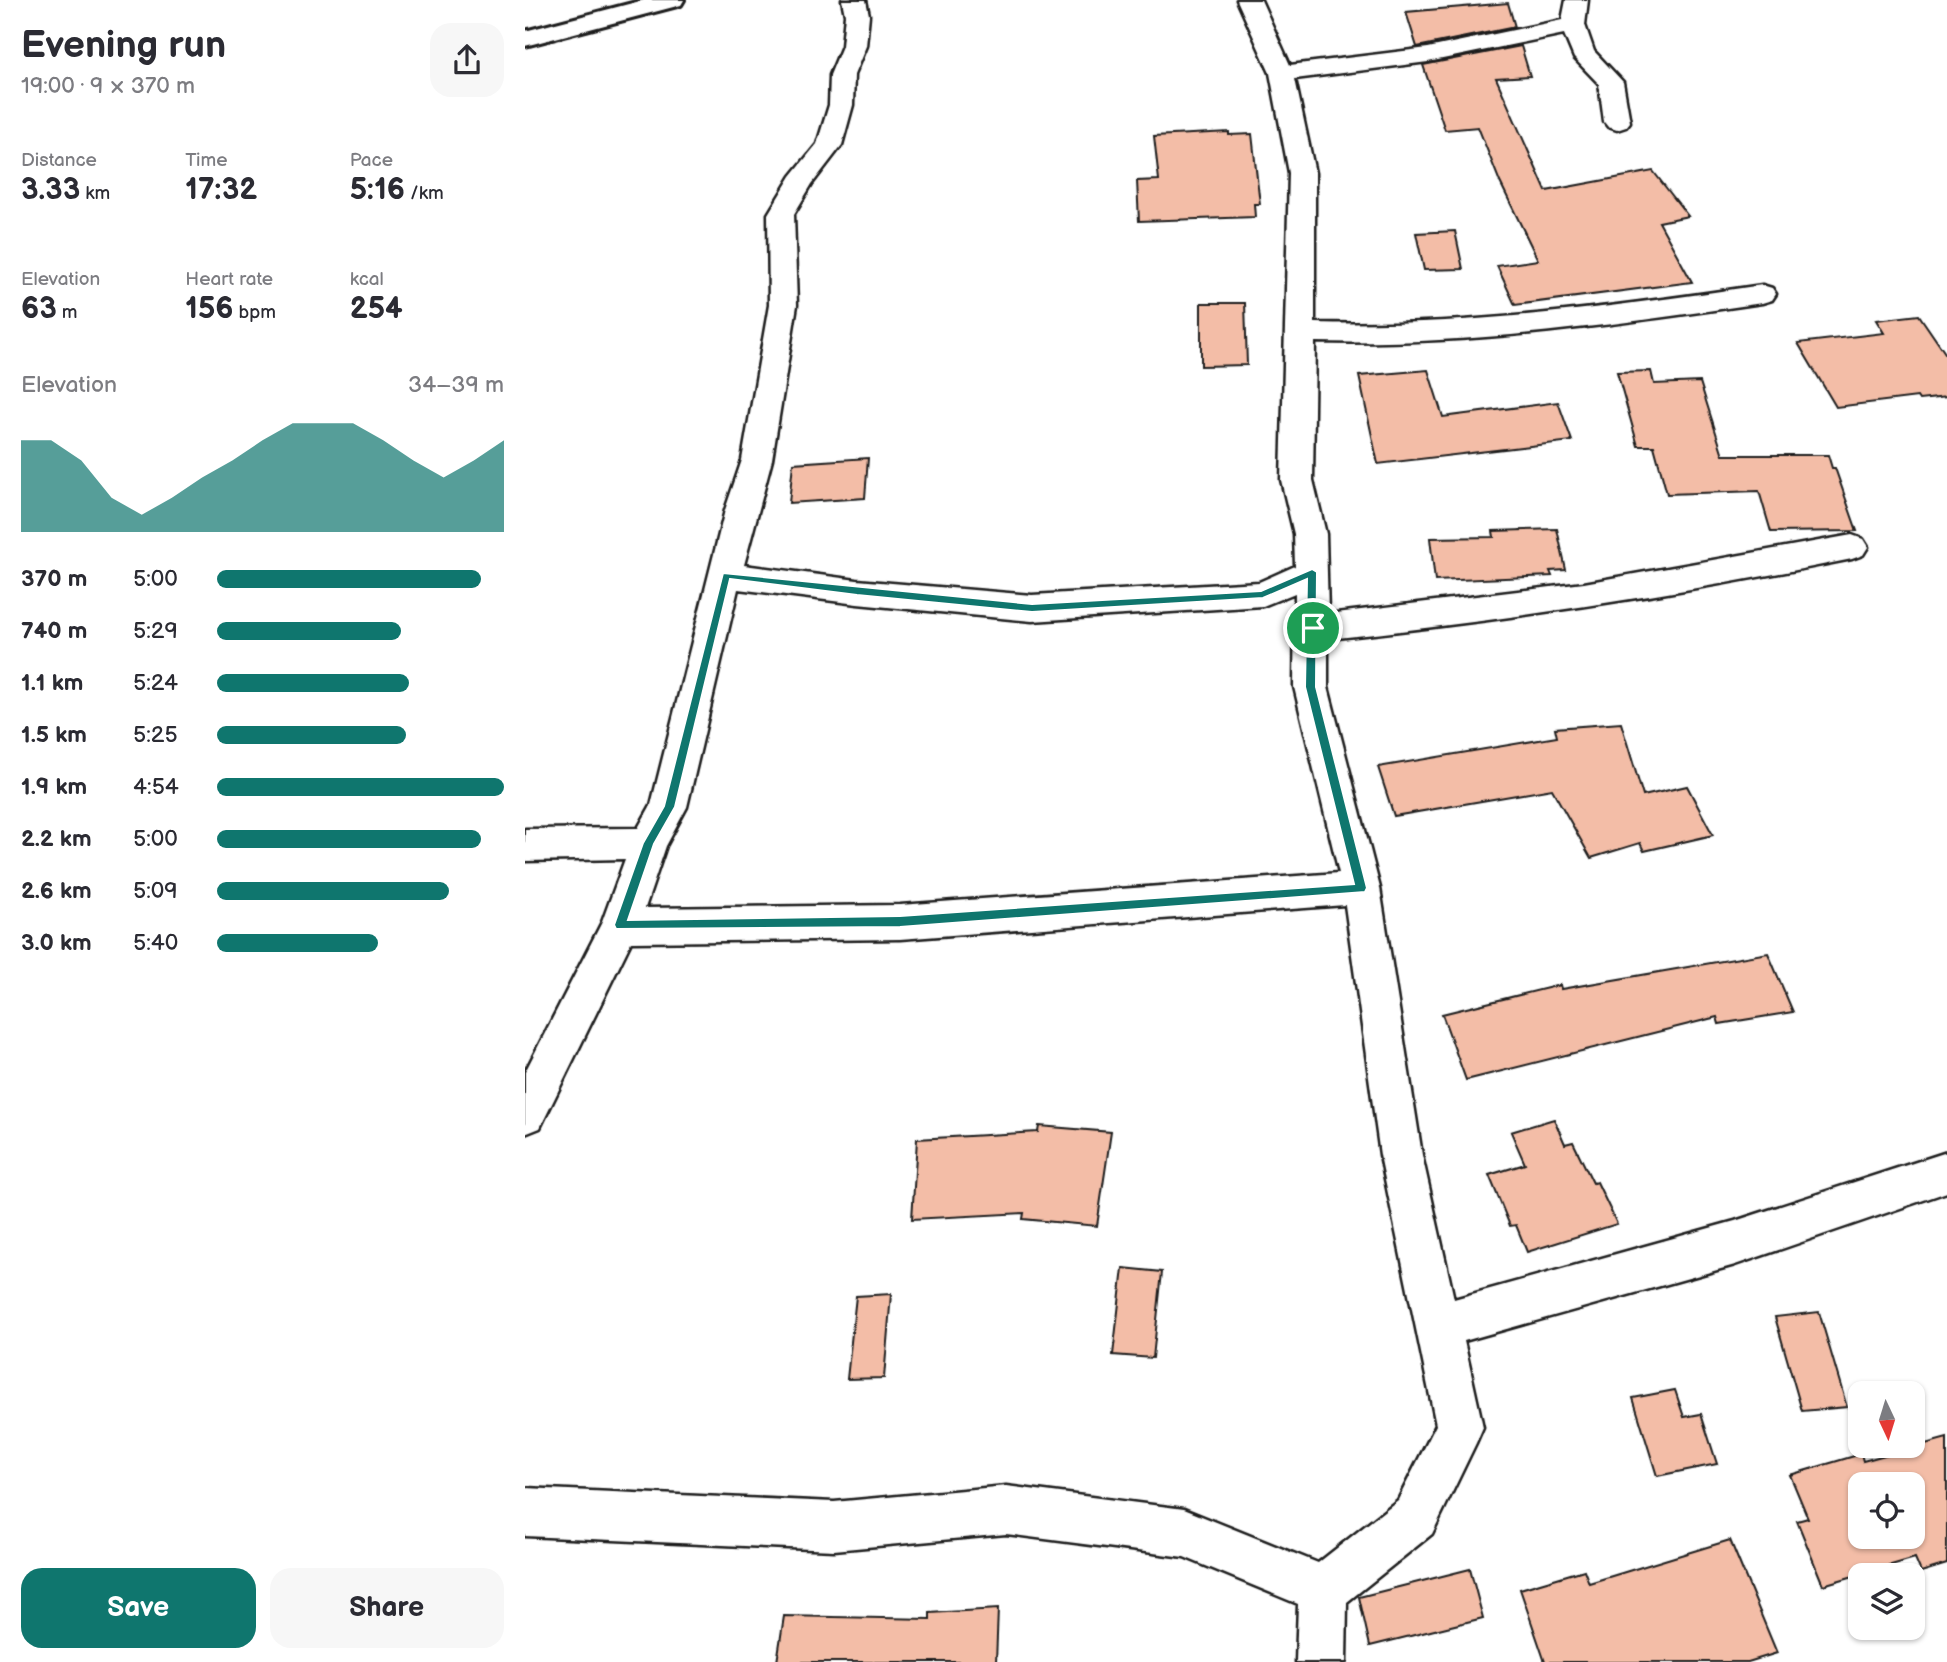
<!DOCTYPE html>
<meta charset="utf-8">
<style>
:root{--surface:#fff;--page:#f7f7f7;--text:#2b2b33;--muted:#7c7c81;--accent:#0f766e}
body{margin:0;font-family:"Balsamiq Sans",sans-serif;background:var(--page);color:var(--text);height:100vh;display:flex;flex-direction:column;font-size:26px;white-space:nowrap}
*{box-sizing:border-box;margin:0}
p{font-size:23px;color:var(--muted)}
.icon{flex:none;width:38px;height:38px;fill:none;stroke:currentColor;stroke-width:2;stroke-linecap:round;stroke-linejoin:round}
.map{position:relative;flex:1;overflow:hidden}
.side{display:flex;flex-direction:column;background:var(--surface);width:525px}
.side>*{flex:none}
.needle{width:46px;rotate:176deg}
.tools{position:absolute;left:1323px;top:1381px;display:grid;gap:14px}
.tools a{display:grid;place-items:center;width:77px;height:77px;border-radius:14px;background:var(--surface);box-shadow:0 2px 5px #0004;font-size:35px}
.pin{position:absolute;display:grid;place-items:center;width:60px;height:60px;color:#fff;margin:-30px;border:4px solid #fff;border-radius:50%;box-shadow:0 2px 7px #0007}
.round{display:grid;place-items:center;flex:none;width:74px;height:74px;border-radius:21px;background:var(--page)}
.headline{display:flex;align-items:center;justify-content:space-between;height:119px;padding:0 21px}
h1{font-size:38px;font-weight:600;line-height:52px}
.stats{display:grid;grid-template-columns:repeat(3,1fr);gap:10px;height:119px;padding:7px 21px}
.stats div{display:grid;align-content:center}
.stats b{font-size:30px;font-weight:600}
.stats small{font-size:19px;font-weight:400}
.stats p{font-size:19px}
.chart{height:196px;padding:14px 21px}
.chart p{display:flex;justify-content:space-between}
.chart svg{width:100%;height:126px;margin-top:7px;fill:var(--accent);opacity:.7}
.action{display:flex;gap:14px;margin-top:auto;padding:14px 21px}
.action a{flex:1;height:80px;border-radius:21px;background:var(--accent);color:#fff;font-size:28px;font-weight:600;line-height:80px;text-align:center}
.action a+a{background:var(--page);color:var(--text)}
ul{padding:0 21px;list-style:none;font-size:23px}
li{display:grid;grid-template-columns:112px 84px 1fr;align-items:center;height:52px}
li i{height:18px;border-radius:9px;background:var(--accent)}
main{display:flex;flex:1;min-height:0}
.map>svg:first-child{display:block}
.building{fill:#f3bda7;stroke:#1c1c1c;stroke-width:2;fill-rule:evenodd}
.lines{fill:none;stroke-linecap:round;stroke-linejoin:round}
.minor-casing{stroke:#1c1c1c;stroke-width:5}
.secondary-casing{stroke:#1c1c1c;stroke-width:6}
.minor{fill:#fff;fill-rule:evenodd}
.secondary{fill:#fff;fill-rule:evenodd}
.route{fill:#0f766e;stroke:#fff;stroke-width:2;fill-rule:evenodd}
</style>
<main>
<section class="side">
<div class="headline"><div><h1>Evening run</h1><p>19:00 · 9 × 370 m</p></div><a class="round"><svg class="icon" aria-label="share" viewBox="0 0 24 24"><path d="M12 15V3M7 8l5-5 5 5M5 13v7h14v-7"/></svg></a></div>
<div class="stats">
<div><p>Distance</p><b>3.33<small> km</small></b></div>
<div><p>Time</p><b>17:32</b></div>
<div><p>Pace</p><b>5:16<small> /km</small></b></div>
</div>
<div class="stats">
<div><p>Elevation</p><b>63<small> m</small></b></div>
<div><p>Heart rate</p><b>156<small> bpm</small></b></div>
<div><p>kcal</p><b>254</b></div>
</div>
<div class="chart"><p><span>Elevation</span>34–39 m</p>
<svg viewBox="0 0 160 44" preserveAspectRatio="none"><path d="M0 44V12L10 12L20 19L30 32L40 38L50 32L60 25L70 19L80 12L90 6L100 6L110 6L120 12L130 19L140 25L150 19L160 12V44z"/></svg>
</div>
<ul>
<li><b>370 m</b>5:00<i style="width:92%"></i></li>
<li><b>740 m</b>5:29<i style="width:64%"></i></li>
<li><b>1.1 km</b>5:24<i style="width:67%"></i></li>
<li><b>1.5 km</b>5:25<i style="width:66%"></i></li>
<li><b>1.9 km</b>4:54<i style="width:100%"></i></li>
<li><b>2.2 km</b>5:00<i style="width:92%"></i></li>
<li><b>2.6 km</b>5:09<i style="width:81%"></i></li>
<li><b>3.0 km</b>5:40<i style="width:56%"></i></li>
</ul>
<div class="action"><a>Save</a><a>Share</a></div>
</section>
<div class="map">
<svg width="1422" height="1662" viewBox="0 0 1422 1662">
<rect width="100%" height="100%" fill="#fff"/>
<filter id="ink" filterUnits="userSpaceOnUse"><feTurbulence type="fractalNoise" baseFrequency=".0143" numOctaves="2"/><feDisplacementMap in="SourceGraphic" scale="14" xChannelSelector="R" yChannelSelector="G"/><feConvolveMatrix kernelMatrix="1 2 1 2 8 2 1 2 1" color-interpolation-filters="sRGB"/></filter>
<g filter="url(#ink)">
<g class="building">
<polygon points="983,3 990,27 892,47 881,12"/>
<polygon points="996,46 1005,76 971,78 1021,191 1128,171 1163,216 1134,222 1167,282 990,305 972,266 1013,260 975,182 953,127 920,130 898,65"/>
<polygon points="704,132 704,135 727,134 735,204 729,204 730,217 614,221 612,181 634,180 629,136"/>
<polygon points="930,231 938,269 899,270 891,233"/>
<polygon points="676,303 720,303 722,365 676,366"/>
<polygon points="1394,315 1422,356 1422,397 1394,400 1392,397 1311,407 1273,343 1359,333 1351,320"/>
<polygon points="903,370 918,417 1033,402 1047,441 853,464 834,376"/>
<polygon points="1126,371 1129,384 1175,382 1198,455 1303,455 1307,468 1310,468 1332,531 1246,532 1234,491 1142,494 1129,446 1113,446 1092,372"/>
<polygon points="343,458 340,498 264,503 268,463"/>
<polygon points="1032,529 1041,570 1025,571 1027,576 910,581 905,538 969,537 968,531"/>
<polygon points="1096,723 1118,796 1162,786 1188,835 1119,851 1115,843 1066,858 1027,789 869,816 853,767 1032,737 1030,728"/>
<polygon points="1243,953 1268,1012 1194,1024 1192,1017 941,1080 917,1014 1035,985 1036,989"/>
<polygon points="1029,1119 1040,1144 1048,1142 1068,1183 1072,1182 1092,1224 1002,1252 991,1225 985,1226 964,1175 1000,1164 986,1132"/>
<polygon points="514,1126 586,1132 572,1226 498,1219 499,1213 387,1219 392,1139 513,1132"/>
<polygon points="598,1268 637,1272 628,1358 588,1355"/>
<polygon points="366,1294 359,1378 322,1379 331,1296"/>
<polygon points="1294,1312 1322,1407 1277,1411 1250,1317"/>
<polygon points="1150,1390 1159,1417 1176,1414 1192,1464 1132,1476 1108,1398"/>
<path d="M 1422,1438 L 1422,1564 L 1396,1572 L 1390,1558 L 1298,1585 L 1272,1521 L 1283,1518 L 1265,1475 L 1336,1454 L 1338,1461 ZM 1335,1484 L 1388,1484 L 1388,1536 L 1335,1536 Z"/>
<polygon points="1205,1540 1252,1653 1223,1662 1020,1662 995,1589 1059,1570 1064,1583"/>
<polygon points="945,1569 958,1618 845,1646 834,1597"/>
<polygon points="473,1609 471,1662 252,1662 259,1616 405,1619 405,1613"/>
</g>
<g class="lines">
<g class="minor-casing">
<path id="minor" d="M 317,0 L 341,0 L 344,15 L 341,46 L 329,75 L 328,105 L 317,145 L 287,184 L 269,214 L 272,305 L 247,460 L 219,565 L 332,580 L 507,595 L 734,582 L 770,566 L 769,534 L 756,480 L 764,173 L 745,73 L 712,0 L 736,0 L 765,65 L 903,48 L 1037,20 L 1041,0 L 1063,0 L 1060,25 L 1069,51 L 1098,82 L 1105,122 L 1101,127 L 1092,130 L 1083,127 L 1079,122 L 1074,84 L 1049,58 L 1039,34 L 903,62 L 770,79 L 790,173 L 790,323 C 941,327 1088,307 1237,285 L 1247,288 L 1251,294 L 1247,300 L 1237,303 C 1088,325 941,346 790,342 L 788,480 L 801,534 L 803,614 L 1059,583 L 1327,535 L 1338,539 L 1343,547 L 1338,555 L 1327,559 C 1154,594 979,621 803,639 L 803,687 L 855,888 L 897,1155 L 929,1299 L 1210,1221 L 1422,1152 L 1422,1192 L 1210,1265 L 939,1341 L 958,1427 L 951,1443 L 907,1534 L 822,1602 L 821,1662 L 771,1662 L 773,1604 L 659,1557 L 481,1534 L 309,1550 L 0,1536 L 0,1488 L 309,1502 L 481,1486 L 659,1509 L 793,1563 L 873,1500 L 911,1425 L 855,1155 L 820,905 L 375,939 L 106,942 L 15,1128 L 0,1134 L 0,1072 L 77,922 L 100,859 L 0,861 L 0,829 L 113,828 L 126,805 L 200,510 L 217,460 L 244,305 L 243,214 L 266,176 L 292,144 L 304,105 L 305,75 L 317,46 L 320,15 ZM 213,589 L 332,604 L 507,621 L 738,606 L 770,593 L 769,687 L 814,873 L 375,905 L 120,908 L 141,846 L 162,807 Z"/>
</g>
<g class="secondary-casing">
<polygon id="secondary" points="119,0 159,0 156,5 0,46 0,31"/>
</g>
<use href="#minor" class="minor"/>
<use href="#secondary" class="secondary"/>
</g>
</g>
<path class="route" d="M 787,569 L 792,572 L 791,687 L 842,888 L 840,892 L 375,927 L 91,929 L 89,925 L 118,843 L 139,806 L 198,573 L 507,604 L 736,591 ZM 205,579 L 332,595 L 507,612 L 738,598 L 782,579 L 780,687 L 829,884 L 375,916 L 103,920 L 129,844 L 150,807 Z"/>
</svg>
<div class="tools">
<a><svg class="needle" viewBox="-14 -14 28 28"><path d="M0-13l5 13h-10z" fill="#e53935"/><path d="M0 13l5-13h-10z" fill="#7c7c81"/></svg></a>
<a><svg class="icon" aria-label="locate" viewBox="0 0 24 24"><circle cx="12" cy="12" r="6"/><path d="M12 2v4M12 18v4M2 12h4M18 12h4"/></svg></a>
<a><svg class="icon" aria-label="layers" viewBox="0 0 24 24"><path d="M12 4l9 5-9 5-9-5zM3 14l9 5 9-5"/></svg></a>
</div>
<div class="pin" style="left:788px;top:628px;background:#1e9e55"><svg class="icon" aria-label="arrive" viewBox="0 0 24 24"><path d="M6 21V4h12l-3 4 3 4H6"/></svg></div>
</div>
</main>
